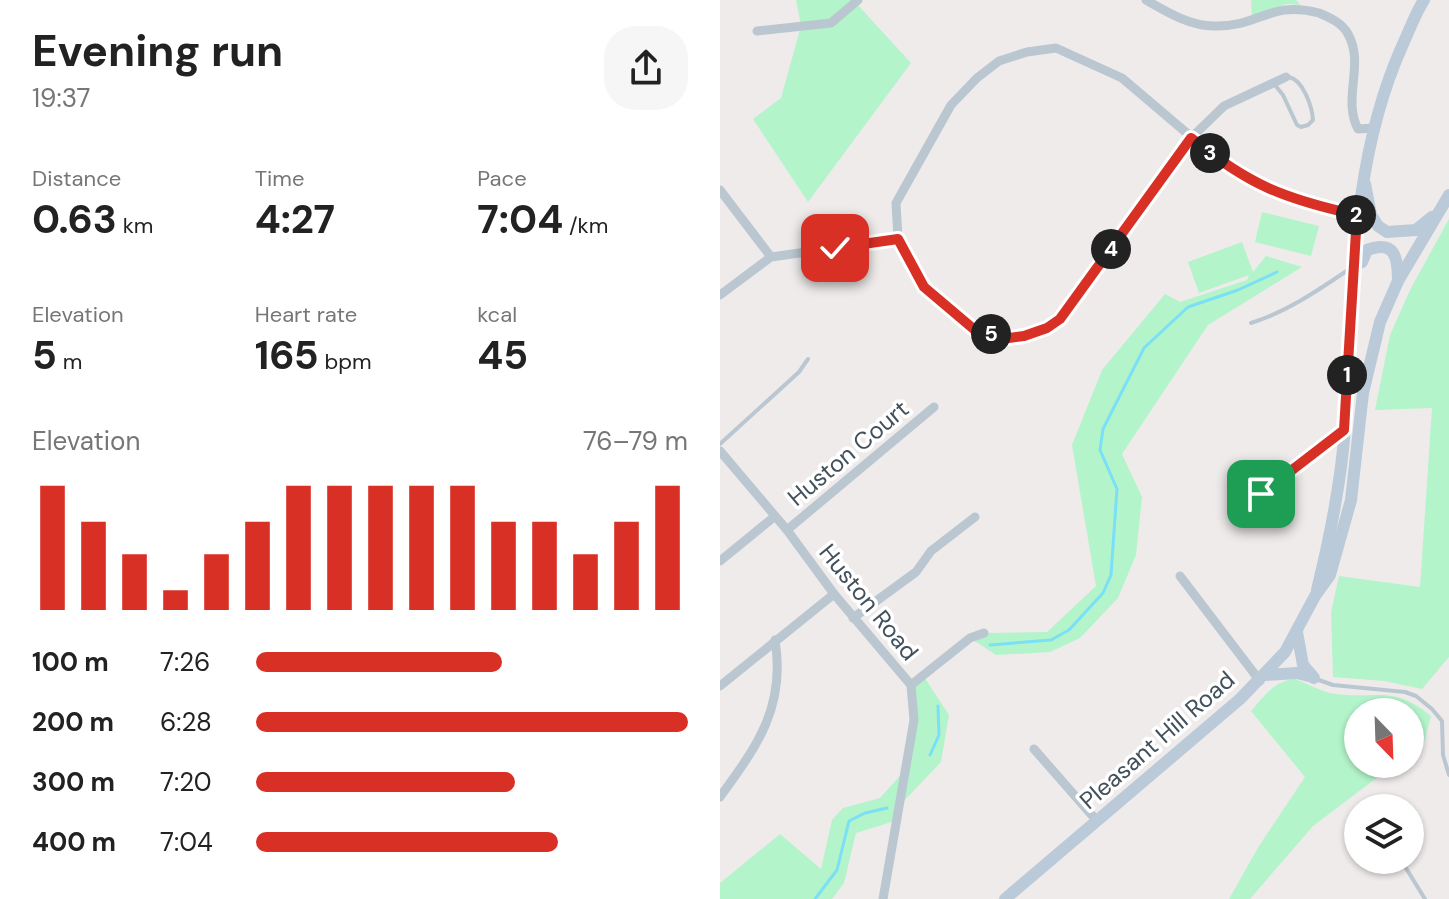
<!DOCTYPE html>
<meta charset="utf-8">
<style>
:root{--surface:#fff;--page:#f6f6f6;--text:#222;--muted:#767676;--accent:#d93025}
body{margin:0;font-family:"DM Sans",sans-serif;background:var(--page);color:var(--text);height:100vh;display:flex;flex-direction:column;font-size:30px;white-space:nowrap}
*{box-sizing:border-box;margin:0}
p{font-size:26px;color:var(--muted)}
.icon{flex:none;width:44px;height:44px;fill:none;stroke:currentColor;stroke-width:2;stroke-linecap:round;stroke-linejoin:round}
.map{position:relative;flex:1;overflow:hidden}
.panel{display:flex;flex-direction:column;background:var(--surface);width:720px}
.panel>*{flex:none}
.needle{width:52px;rotate:157deg}
.controls{position:absolute;left:624px;top:698px;display:grid;gap:16px}
.controls a{display:grid;place-items:center;width:80px;height:80px;border-radius:50%;background:var(--surface);box-shadow:0 2px 6px #0004;font-size:40px}
.pin{position:absolute;display:grid;place-items:center;width:68px;height:68px;color:#fff;margin:-34px;border-radius:16px;box-shadow:0 4px 12px #0006}
.km{position:absolute;width:40px;height:40px;margin:-20px;border-radius:50%;background:#222;color:#fff;font-size:22px;line-height:40px;text-align:center}
.round{display:grid;place-items:center;flex:none;width:84px;height:84px;border-radius:32px;background:var(--page)}
.head{display:flex;align-items:center;justify-content:space-between;height:136px;padding:0 32px}
h1{font-size:44px;font-weight:700;line-height:60px}
.metrics{display:grid;grid-template-columns:repeat(3,1fr);gap:12px;height:136px;padding:8px 32px}
.metrics div{display:grid;align-content:center}
.metrics b{font-size:40px;font-weight:700}
.metrics small{font-size:22px;font-weight:400}
.metrics p{font-size:22px}
.chart{height:224px;padding:16px 32px}
.chart p{display:flex;justify-content:space-between}
.chart svg{width:100%;height:144px;margin-top:8px;stroke:var(--accent);stroke-width:6}
ul{padding:0 32px;list-style:none;font-size:26px}
li{display:grid;grid-template-columns:128px 96px 1fr;align-items:center;height:60px}
li i{height:20px;border-radius:10px;background:var(--accent)}
main{display:flex;flex:1;min-height:0}
.map>svg:first-child{display:block}
.green{fill:#b3f4ca}
.lines{fill:none;stroke-linecap:round;stroke-linejoin:round}
.stream{stroke:#7ae0f6;stroke-width:3}
.service{stroke:#bac7d1;stroke-width:4}
.minor{stroke:#bac7d1;stroke-width:9}
.secondary{stroke:#bbcad8;stroke-width:12}
.route-casing{stroke:#fff;stroke-width:16}
.route{stroke:#d93025;stroke-width:10}
.labels{text-anchor:middle;dominant-baseline:central;stroke-width:7;stroke-linejoin:round;paint-order:stroke}
.street-label{font-size:24px;fill:#42505b;stroke:#fff}
</style>
<main>
<section class="panel">
<div class="head"><div><h1>Evening run</h1><p>19:37</p></div><a class="round"><svg class="icon" aria-label="share" viewBox="0 0 24 24"><path d="M12 15V3M7 8l5-5 5 5M5 13v7h14v-7"/></svg></a></div>
<div class="metrics">
<div><p>Distance</p><b>0.63<small> km</small></b></div>
<div><p>Time</p><b>4:27</b></div>
<div><p>Pace</p><b>7:04<small> /km</small></b></div>
</div>
<div class="metrics">
<div><p>Elevation</p><b>5<small> m</small></b></div>
<div><p>Heart rate</p><b>165<small> bpm</small></b></div>
<div><p>kcal</p><b>45</b></div>
</div>
<div class="chart"><p><span>Elevation</span>76–79 m</p>
<svg viewBox="0 0 160 44" preserveAspectRatio="none"><path d="M5 44V6M15 44V17M25 44V27M35 44V38M45 44V27M55 44V17M65 44V6M75 44V6M85 44V6M95 44V6M105 44V6M115 44V17M125 44V17M135 44V27M145 44V17M155 44V6"/></svg>
</div>
<ul>
<li><b>100 m</b>7:26<i style="width:57%"></i></li>
<li><b>200 m</b>6:28<i style="width:100%"></i></li>
<li><b>300 m</b>7:20<i style="width:60%"></i></li>
<li><b>400 m</b>7:04<i style="width:70%"></i></li>
</ul>
</section>
<div class="map">
<svg width="729" height="899" viewBox="0 0 729 899">
<rect width="100%" height="100%" fill="#efebeb"/>
<g class="green">
<polygon points="76,0 138,0 136,3 191,63 88,202 33,119 61,98 81,26"/>
<polygon points="531,0 576,0 580,5 566,4 532,18"/>
<polygon points="542,212 599,226 591,256 535,242"/>
<polygon points="729,219 729,657 702,689 664,681 613,677 611,612 619,576 700,587 712,408 655,410 670,335 691,288"/>
<polygon points="522,242 533,272 546,256 582,267 488,325 402,454 422,497 416,555 398,598 360,638 330,652 276,655 250,638 264,633 327,632 376,586 352,445 382,370 445,294 460,302 527,280 529,275 479,293 468,262"/>
<polygon points="203,675 229,715 221,762 181,804 178,820 136,833 124,883 112,899 0,899 0,883 60,834 101,869 112,820 123,808 160,798 186,769 194,720 191,685"/>
<path d="M 575,679 C 586,683 598,690 610,693 C 652,701 672,683 711,716 L 704,742 L 690,752 L 690,712 L 638,712 L 638,764 L 675,764 L 593,826 L 530,899 L 509,899 L 539,846 L 585,777 L 531,711 C 544,696 554,681 575,679 Z"/>
</g>
<g class="lines">
<g class="stream">
<polyline points="270,645 331,640 349,630 383,593 391,575 397,489 380,450 383,429 424,348 468,307 518,290 557,272"/>
<polyline points="210,755 219,735 218,706"/>
<polyline points="95,899 117,870 129,821 145,813 167,808"/>
</g>
<g class="service">
<path d="M 554,84 L 563,95 L 577,125 L 581,127 L 588,125 L 593,120 C 592,106 583,80 569,77"/>
<path d="M 531,323 C 567,312 600,289 631,268"/>
<polyline points="0,444 79,372 88,359"/>
<polyline points="596,679 613,685 685,692 696,696 712,709 722,721 723,755 729,775"/>
<polyline points="681,860 705,899"/>
</g>
<g class="minor">
<path d="M 426,0 C 447,12 470,26 494,26 C 541,27 549,0 599,13 C 611,18 622,23 628,34 C 645,64 622,99 638,129 L 654,128"/>
<polyline points="37,31 111,23 138,0"/>
<polyline points="0,190 51,257"/>
<polyline points="178,239 204,287 256,331 289,338 304,336 327,328 340,319 471,138 504,106 566,77"/>
<polyline points="0,295 51,257 178,239 176,203 231,105 257,78 279,61 307,52 336,48 402,78 502,163 524,178 563,196 637,215"/>
<polyline points="0,451 67,530 114,594 191,685 194,720 163,899"/>
<polyline points="541,494 624,430"/>
<polyline points="67,530 214,407"/>
<polyline points="0,561 54,517"/>
<polyline points="460,576 540,681"/>
<polyline points="133,618 196,572 211,551 255,517"/>
<polyline points="191,685 250,638 264,633"/>
<polyline points="0,686 114,594"/>
<polyline points="314,749 377,821"/>
<path d="M 0,797 C 37,746 66,707 55,640"/>
</g>
<g class="secondary">
<polyline points="645,184 651,215 658,226 667,232 696,230 712,217"/>
<path d="M 633,266 L 642,262 L 647,250 C 675,240 678,257 678,281"/>
<path d="M 597,590 C 610,537 621,483 625,428 C 634,298 628,166 683,44 C 690,29 695,14 704,0"/>
<polyline points="577,632 583,665 594,678"/>
<polyline points="545,675 577,673 593,677"/>
<polyline points="285,899 520,699 565,652 595,596 610,575 631,500 643,393 660,322 678,281 729,195"/>
</g>
</g>
<g class="lines">
<g class="route-casing">
<path id="route" d="M 115,248 L 178,239 L 204,287 L 256,331 L 289,338 L 304,336 L 327,328 L 340,319 L 471,138 C 529,185 564,199 637,215 L 624,430 L 541,494"/>
</g>
<use href="#route" class="route"/>
</g>
<g class="labels">
<g class="street-label">
<text transform="translate(128 453) rotate(-40)">Huston Court</text>
<text transform="translate(149 602) rotate(51)">Huston Road</text>
<text transform="translate(437 740) rotate(-41)">Pleasant Hill Road</text>
</g>
</g>
</svg>
<div class="controls">
<a><svg class="needle" viewBox="-14 -14 28 28"><path d="M0-13l5 13h-10z" fill="#e53935"/><path d="M0 13l5-13h-10z" fill="#767676"/></svg></a>
<a><svg class="icon" aria-label="layers" viewBox="0 0 24 24"><path d="M12 4l9 5-9 5-9-5zM3 14l9 5 9-5"/></svg></a>
</div>
<div class="pin" style="left:541px;top:494px;background:#1e9e55"><svg class="icon" aria-label="arrive" viewBox="0 0 24 24"><path d="M6 21V4h12l-3 4 3 4H6"/></svg></div>
<div class="pin" style="left:115px;top:248px;background:#d93025"><svg class="icon" aria-label="check" viewBox="0 0 24 24"><path d="M5 12l5 5 9-10"/></svg></div>
<b class="km" style="left:627px;top:375px">1</b>
<b class="km" style="left:636px;top:215px">2</b>
<b class="km" style="left:490px;top:153px">3</b>
<b class="km" style="left:391px;top:249px">4</b>
<b class="km" style="left:271px;top:334px">5</b>
</div>
</main>
